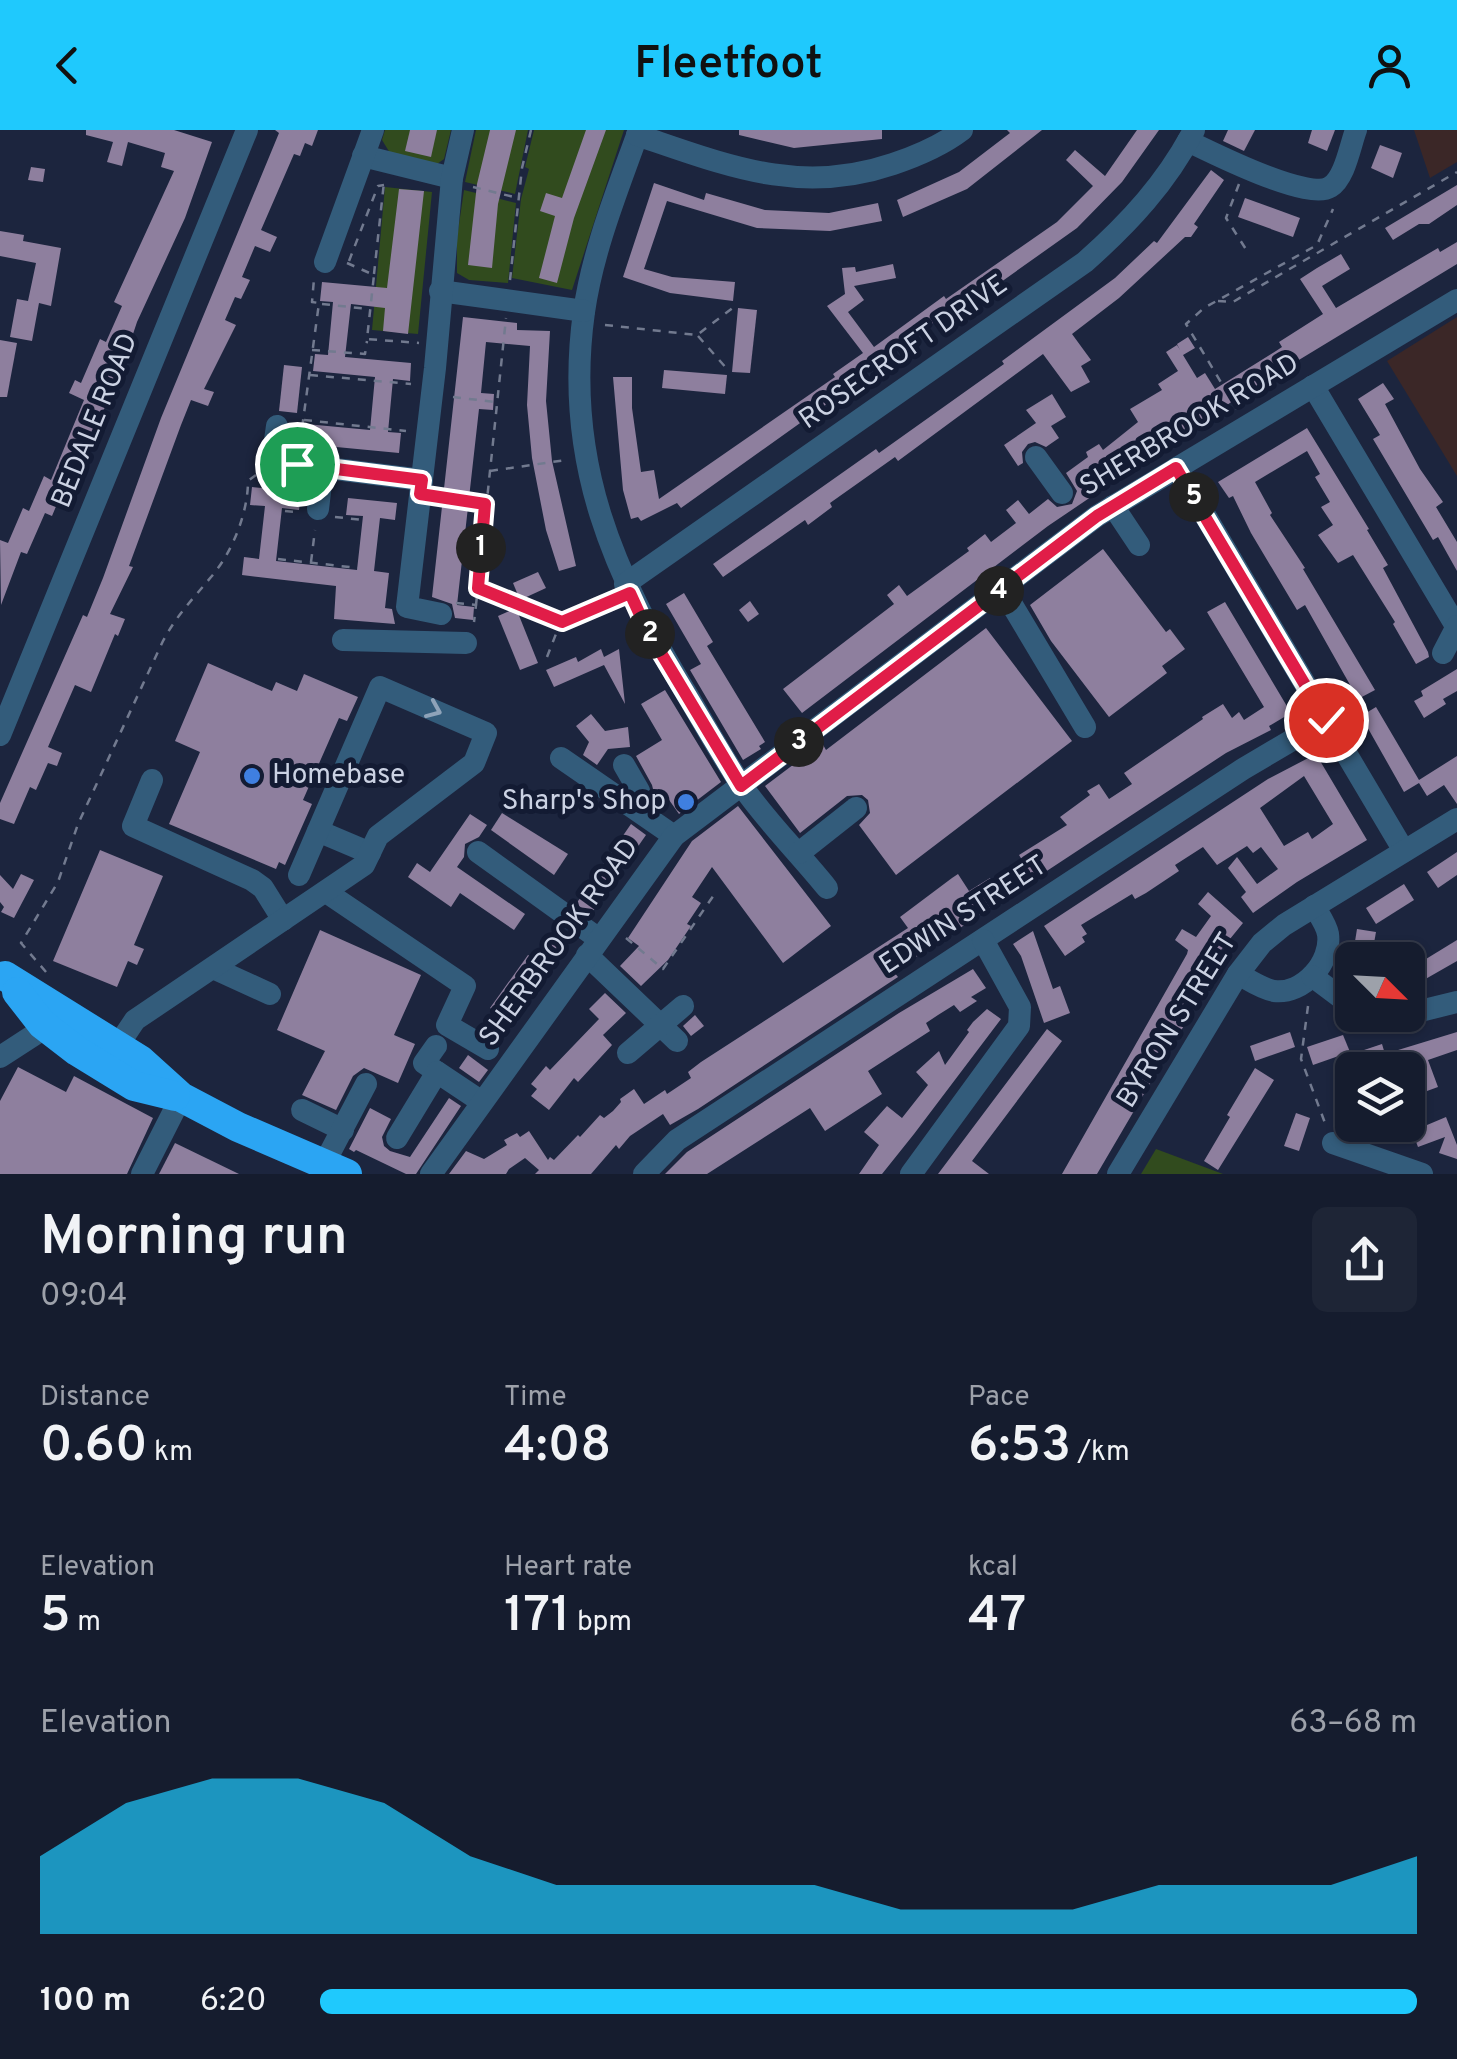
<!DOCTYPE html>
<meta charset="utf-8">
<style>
:root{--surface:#151c2e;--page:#1e2536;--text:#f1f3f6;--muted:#9da1aa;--line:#343a4a;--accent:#1fc9fd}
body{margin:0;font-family:Overpass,sans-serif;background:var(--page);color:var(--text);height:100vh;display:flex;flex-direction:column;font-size:38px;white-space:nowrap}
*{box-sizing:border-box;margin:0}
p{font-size:32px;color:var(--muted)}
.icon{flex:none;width:55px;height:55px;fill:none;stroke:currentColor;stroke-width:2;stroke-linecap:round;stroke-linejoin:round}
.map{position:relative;height:1044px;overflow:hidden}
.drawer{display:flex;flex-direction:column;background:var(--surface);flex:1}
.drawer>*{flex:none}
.needle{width:65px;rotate:114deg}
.tools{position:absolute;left:1335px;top:812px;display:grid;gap:20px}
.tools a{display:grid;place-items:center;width:90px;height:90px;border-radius:15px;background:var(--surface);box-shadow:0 2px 8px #0004,0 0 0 2px var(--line);font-size:50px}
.pin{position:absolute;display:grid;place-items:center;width:85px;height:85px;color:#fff;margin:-42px;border:5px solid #fff;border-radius:50%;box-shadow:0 2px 10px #0007}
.km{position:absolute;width:50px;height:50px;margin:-25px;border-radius:50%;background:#222;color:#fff;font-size:28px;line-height:50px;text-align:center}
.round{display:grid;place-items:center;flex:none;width:105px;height:105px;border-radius:15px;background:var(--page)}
.head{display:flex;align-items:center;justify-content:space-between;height:170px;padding:0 40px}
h1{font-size:55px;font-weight:600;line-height:75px}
.metrics{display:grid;grid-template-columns:repeat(3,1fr);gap:15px;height:170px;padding:10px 40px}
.metrics div{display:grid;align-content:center}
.metrics b{font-size:50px;font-weight:600}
.metrics small{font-size:28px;font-weight:400}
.metrics p{font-size:28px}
.chart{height:280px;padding:20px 40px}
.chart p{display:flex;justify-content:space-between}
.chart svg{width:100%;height:180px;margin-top:10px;fill:var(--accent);opacity:.7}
ul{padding:0 40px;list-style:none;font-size:32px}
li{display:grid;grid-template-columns:160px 120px 1fr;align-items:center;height:75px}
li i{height:25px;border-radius:12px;background:var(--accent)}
header{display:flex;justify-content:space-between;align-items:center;height:130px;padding:0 40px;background:var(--accent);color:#111;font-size:45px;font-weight:600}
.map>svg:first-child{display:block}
.education{fill:#3b2727}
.green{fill:#314b1e}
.building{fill:#8e7f9e;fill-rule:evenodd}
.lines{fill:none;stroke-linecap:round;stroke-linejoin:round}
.path{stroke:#727a8f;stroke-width:2.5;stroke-dasharray:8 8;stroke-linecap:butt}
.minor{stroke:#335c7b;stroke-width:22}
.highway{stroke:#2ba5f3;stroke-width:30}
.oneway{stroke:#8ea3b9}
.route-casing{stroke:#fff;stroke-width:20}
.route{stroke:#e11d48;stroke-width:12}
.shop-dot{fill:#3f7fe0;stroke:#131b33;stroke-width:4}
.labels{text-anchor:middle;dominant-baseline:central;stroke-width:10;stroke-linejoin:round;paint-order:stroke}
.street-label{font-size:28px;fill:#cbd2e3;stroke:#131b33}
.poi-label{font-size:28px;fill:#cbd2e3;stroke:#131b33;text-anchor:start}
</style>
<header><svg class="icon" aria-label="back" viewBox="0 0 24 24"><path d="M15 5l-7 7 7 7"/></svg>Fleetfoot<svg class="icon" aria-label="person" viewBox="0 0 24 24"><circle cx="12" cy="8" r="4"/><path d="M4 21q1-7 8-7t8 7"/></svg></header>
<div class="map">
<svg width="1457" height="1044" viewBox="0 0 1457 1044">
<rect width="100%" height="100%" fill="#1c253e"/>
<g class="education">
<polygon points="1414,0 1457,0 1457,32 1430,48"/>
<polygon points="1457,187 1457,346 1387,231"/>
</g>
<g class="green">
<polygon points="385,0 451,0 444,29 437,34 390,23 382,10"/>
<polygon points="476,0 528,0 515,64 465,52"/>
<polygon points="534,0 624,0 572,160 512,148 521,69 529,39 525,37"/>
<polygon points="385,57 432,62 418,204 372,200"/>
<polygon points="464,60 516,73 508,153 469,150 457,143 457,108"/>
<polygon points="1156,1019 1223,1044 1141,1044"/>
</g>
<g class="building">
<polygon points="86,0 174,0 212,12 185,88 137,192 122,237 76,345 70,343 52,386 45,383 27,424 21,422 1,475 0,410 8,413 23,378 29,381 44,346 51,350 84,270 69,263 75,250 81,253 100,209 106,212 122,176 114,172 174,41 161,37 165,23 128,12 122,36 107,32 113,12 86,5"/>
<polygon points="275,0 318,0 312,16 305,13 300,26 294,24 261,100 277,107 270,122 255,116 242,147 250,150 241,169 235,167 225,190 236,195 204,259 214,262 208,276 191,270 181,295 129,436 133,437 110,484 125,489 118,506 115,504 91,562 75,555 48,617 62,623 57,636 48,633 36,660 30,657 14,694 0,689 0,673 83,485 87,487 103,448 161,288 279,3"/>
<polygon points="410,0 437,0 431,27 405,21"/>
<polygon points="490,0 516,0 498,74 492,138 468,135 477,54"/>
<polygon points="586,0 606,0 574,88 557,153 539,148 555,86 540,81 546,63 562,68"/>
<polygon points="739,0 882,0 882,9 794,18 739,5"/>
<polygon points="1007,0 1042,0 967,59 903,87 897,70 959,42 1010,3"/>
<polygon points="1137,0 1159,0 1122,52 1077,98 963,179 960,174 874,235 836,263 838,266 681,378 677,373 641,391 638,387 631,389 623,360 613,247 632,247 632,278 641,342 654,340 659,369 835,247 833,244 863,223 827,176 845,164 842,138 855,137 856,142 893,134 896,148 854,156 864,170 848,182 874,217 944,166 946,169 1057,92 1093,56 1066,30 1075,20 1105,46"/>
<polygon points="1228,0 1255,0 1244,21 1223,11"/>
<polygon points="1312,0 1335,0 1327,21 1308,13"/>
<polygon points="1380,15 1402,23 1393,48 1371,38"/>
<polygon points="31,37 45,39 43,52 28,50"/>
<polygon points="1211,40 1224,50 1194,94 1198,97 1191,107 1185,107 1119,168 1072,204 1091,230 1081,236 1090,252 1071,262 1043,224 898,331 895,327 830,373 832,377 808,395 805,390 723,447 713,434 876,319 879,323 1004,234 1002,231 1115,148 1154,111 1157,113"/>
<polygon points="654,53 704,70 706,63 765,80 829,83 878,73 882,91 830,101 757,98 667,71 644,139 672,147 735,152 733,171 670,163 623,147"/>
<polygon points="1457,55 1457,75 1429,94 1419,94 1393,110 1385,98"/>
<polygon points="399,59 424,61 408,204 383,201 385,178 351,174 345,227 411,233 410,251 393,249 388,302 401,303 399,323 305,314 306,294 370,300 375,247 313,241 315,224 328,225 333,172 320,171 322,152 387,158"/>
<polygon points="1245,68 1300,88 1293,107 1238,87"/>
<polygon points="0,101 24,105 23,111 61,118 51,176 39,173 32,211 10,207 17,169 28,171 36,133 0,126"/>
<polygon points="1457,112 1457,134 1246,262 1208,288 1165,311 1166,314 1145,325 1119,348 1048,396 802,583 783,559 894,474 887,465 899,455 907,466 969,421 967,418 985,404 991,412 1016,393 1006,380 1018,370 1029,384 1048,369 1057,377 1072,374 1077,361 1066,343 1088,327 1086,322 1099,314 1103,320 1138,292 1130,279 1162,260 1158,254 1178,241 1166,222 1177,215 1180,220 1177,214 1188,207 1195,218 1183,225 1197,248 1205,243 1215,259 1276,221 1282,217 1279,212 1323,184 1300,149 1317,138 1341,124 1350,139 1322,156 1336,178 1438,118 1440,122"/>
<polygon points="738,178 757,180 750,243 732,242"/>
<polygon points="463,187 517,193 517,200 550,201 546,271 552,331 576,436 559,441 546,400 532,328 527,275 530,216 486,212 481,263 494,264 493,280 479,279 457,475 474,477 473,490 455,488 452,474 432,467"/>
<polygon points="0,210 17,213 7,267 0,267"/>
<polygon points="284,235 302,237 297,283 279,281"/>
<polygon points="664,240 727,245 725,264 662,258"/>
<polygon points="1383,253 1394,269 1385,274 1420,339 1443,372 1436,377 1457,412 1457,441 1438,407 1433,410 1373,309 1380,305 1358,269"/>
<polygon points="1052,264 1066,287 1051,296 1059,308 1046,317 1035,312 1028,314 1022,322 1023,333 1018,336 1004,315 1036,293 1026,280"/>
<polygon points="1307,298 1369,399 1367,400 1388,435 1383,438 1428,522 1429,527 1416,534 1393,494 1395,492 1353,425 1338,433 1318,405 1333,395 1321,377 1330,372 1315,347 1320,344 1307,321 1255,352 1272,383 1270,385 1305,438 1303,439 1375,560 1358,569 1305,475 1297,480 1251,403 1233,366 1229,368 1218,352"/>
<polygon points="252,357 301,362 299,380 282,378 276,431 357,440 363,386 346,385 348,368 397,373 395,390 380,388 374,441 389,443 385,478 392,479 395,494 334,489 336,456 242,445 244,427 259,429 265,376 250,375"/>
<polygon points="1103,419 1166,502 1170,499 1185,519 1162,536 1167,543 1109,587 1051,511 1030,475"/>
<polygon points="538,442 546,458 520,470 513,453"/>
<polygon points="684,463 713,512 707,516 765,612 759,616 761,619 743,630 690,540 701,534 666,474"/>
<polygon points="750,471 759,484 748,492 739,480"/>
<polygon points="1225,472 1291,583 1269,596 1271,600 1226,623 922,823 894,842 898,847 698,979 670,995 663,984 630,1006 619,1019 616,1015 591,1044 535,1044 539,1040 525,1028 509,1039 506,1044 449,1044 466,1021 484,1029 507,1015 504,1010 517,1003 520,1007 529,1001 548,1030 550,1027 554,1030 578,1005 580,1007 600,985 604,988 613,981 621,972 620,969 634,959 644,974 665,960 667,964 691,948 688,942 701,932 908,798 900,787 952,748 958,744 969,761 990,748 994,754 1024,733 1019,725 1067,695 1060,687 1090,665 1087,661 1099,654 1109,669 1132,654 1124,643 1203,589 1202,587 1223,574 1232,588 1239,582 1244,590 1264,577 1207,482"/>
<polygon points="516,478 538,533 520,540 498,486"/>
<polygon points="986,498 1072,611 896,745 859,695 870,683 868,670 862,665 847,666 800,703 765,656 822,613 826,620"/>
<polygon points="601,519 604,527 619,519 625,574 604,535 554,557 546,540 576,527 578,532"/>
<polygon points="208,533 272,561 276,552 297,561 304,544 358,567 347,591 339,588 303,670 312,674 285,735 279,732 276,739 169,694 200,622 175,611"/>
<polygon points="1457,539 1457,561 1443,569 1446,574 1424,588 1414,571 1423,566 1421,561"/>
<polygon points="665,560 721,652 679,684 667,667 659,678 650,671 654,663 652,655 636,626 662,610 641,574"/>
<polygon points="1376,577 1419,650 1457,626 1457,674 1444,655 1427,666 1419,653 1404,662 1361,586"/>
<polygon points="591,584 605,601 628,597 630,617 608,619 597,635 583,625 589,612 576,596"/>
<path d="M 1316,624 L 1367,710 L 1297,752 L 1253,783 L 1241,767 L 1246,762 L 1228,738 L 1237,727 L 1257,754 L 1278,739 L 1261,717 L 1253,723 L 1247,716 L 1217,735 L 1203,717 L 1175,735 L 1179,741 L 1146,763 L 1135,769 L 1132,764 L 1081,795 L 1087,804 L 1082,807 L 1085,812 L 1065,826 L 1044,796 L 1268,649 ZM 1304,646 L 1333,694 L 1312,709 L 1308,702 L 1284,716 L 1260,678 Z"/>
<polygon points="738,676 831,796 783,833 712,737 692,767 701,773 687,794 691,796 668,830 641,856 620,836 639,816 628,808 692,711"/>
<polygon points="502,683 568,724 554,745 491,700"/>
<polygon points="470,684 487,695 479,707 465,714 464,727 457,737 525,784 514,800 460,763 451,777 408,747 417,733 430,742"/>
<polygon points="631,694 646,705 591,784 576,774"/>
<polygon points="100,720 163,746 134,815 144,819 137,835 128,831 117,857 53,831"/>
<polygon points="1457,722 1457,745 1438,758 1427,742"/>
<polygon points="21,744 34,750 14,788 1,782 4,777 0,772 0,745 13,759"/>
<polygon points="1404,754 1414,770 1376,794 1366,778"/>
<polygon points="1208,762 1243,793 1212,831 1191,866 1199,870 1097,1044 1062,1044 1187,824 1188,820 1175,810 1182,799 1196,807 1211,786 1198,774"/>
<polygon points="557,797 572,808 513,893 490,878 528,825 535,829"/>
<polygon points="1357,799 1376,802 1371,830 1352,830"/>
<polygon points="320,800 421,845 394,905 415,914 398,953 364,938 353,946 336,980 302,965 325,921 277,900"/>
<polygon points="1033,801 1053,859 1060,856 1070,883 1044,893 1021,826 1013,814"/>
<polygon points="1457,810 1457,831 1408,859 1408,840"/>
<polygon points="973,839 986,858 971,867 977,871 960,882 954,875 938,885 926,893 930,901 868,941 882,964 825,1001 810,978 707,1044 665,1044 687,1022 899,883"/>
<polygon points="605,863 626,883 603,905 612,915 578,952 574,948 549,980 531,966 537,959 531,954 546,936 550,940 599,889 589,879"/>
<polygon points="987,879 1001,889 914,1004 882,1044 859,1044 879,1015 864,1002 887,976 902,988 928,955 916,942 939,921 945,935 969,902 967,900 973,892"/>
<polygon points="695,885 704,896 691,906 683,896"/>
<polygon points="1047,899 1062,911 972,1031 989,1044 938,1044"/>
<polygon points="1290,902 1295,917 1255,931 1250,916"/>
<polygon points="1457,902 1457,920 1428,930 1438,957 1416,965 1427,995 1446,987 1457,1015 1457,1029 1439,1023 1445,1007 1418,1017 1408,991 1408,936 1395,940 1357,940 1352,924 1382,914 1385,924"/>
<polygon points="1343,905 1350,922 1313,935 1307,917"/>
<polygon points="468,925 488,940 479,952 459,938"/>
<polygon points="18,937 66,962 74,946 153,988 127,1044 0,1044 0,971"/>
<polygon points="1255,938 1274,950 1218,1040 1204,1031 1230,987 1227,985"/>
<polygon points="449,968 461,976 416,1044 406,1044 356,1020 354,1022 349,1019 370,978 391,989 382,1007 384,1016 390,1021 410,1027"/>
<polygon points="1296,983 1310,988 1299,1021 1284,1016"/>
<polygon points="175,1013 239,1044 159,1044"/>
</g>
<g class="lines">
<g class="path">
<polyline points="1239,54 1226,88 1249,124"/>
<polyline points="473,57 518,68"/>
<polyline points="349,131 378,56 384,55"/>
<polyline points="347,133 374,145 367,209 419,213"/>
<polyline points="374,144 384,52"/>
<polyline points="510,150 522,38 531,0"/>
<polyline points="1218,171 1233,172 1243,166 1457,42"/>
<polyline points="322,174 369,179"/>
<polyline points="605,195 697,205 738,174"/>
<polyline points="698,206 728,240"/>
<polyline points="312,220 365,224 367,211"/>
<polyline points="310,245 411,254"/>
<polyline points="453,267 495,272"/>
<polyline points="1237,279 1186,194 1204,178 1317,115 1333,79"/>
<polyline points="304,290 406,301"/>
<polyline points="300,313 319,173 312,172 314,149"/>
<polyline points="490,341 566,330"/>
<polyline points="441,367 483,374"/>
<polyline points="285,381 297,382"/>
<polyline points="335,387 363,390"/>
<polyline points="278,429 358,438"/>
<polyline points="311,432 315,400"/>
<polyline points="479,459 561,491 611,471"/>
<polyline points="456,473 476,475 474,492"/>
<polyline points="476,475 506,188"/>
<polyline points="547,527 561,491"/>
<polyline points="626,808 663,839 716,762"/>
<path d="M 46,842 L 21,813 L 58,752 L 78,694 L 163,511 C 176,486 193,469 211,447 C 232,423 248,383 248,351 L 256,345"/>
<polyline points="1308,876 1301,929 1325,993"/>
</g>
<g class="minor">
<path d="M 639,0 C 618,59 593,119 584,182 C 563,332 614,444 689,568 C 706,597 722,626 740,653 C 765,690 799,723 827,758"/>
<path d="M 637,5 C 726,35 799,66 893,34 C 917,26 941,16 962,0"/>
<path d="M 1188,11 C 1213,23 1308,71 1330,57 C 1345,48 1350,16 1356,0"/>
<polyline points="363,26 452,48"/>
<polyline points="325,132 373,0"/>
<polyline points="440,161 584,181"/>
<polyline points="1313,256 1456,496"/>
<polyline points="277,296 272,331 422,350"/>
<polyline points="1036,327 1062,363"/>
<polyline points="1177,338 1404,721"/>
<polyline points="1113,376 1139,415"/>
<polyline points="318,379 323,337"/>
<path d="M 625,454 L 1085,132 C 1130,92 1166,53 1194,0"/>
<polyline points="1002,458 1085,597"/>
<polyline points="441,484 407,477 435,238 452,48 463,0"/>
<polyline points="343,510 466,513"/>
<polyline points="1443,523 1457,496"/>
<polyline points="0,605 247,0"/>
<polyline points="561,628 674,706"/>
<polyline points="624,635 639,661 629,674"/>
<polyline points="152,650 133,696 252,750 263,758 283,790"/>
<polyline points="318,701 370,723"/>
<polyline points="478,722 599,809"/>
<polyline points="799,723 856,678"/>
<polyline points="326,762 465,856 447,895 488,919"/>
<polyline points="587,825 677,911"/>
<polyline points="213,838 270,864"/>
<path d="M 1238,844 C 1249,850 1262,859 1274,861 C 1303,865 1332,832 1328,804 C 1326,794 1319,785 1314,776"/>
<polyline points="1312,846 1352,876"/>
<polyline points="1408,884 1457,872"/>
<polyline points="436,916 424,933 437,942"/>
<polyline points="628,923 683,876"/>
<polyline points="0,927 34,905 50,884"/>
<polyline points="108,930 135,890 364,735 378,706 474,633 486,603 380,557 299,745"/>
<polyline points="302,980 343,1000"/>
<polyline points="397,1008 437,942 482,972"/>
<polyline points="1333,1013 1422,1044"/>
<polyline points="324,1034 366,954"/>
<polyline points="142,1044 181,967"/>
<polyline points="431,1044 674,706 1097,386 1457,170"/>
<polyline points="644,1044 677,1010 1243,639 1326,590"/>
<polyline points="911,1044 1019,896 1020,877 983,810"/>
<polyline points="1118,1044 1238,844 1262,813 1284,795 1457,689"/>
</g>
<g class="highway">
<polyline points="5,846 140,930 181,967 238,997 347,1044"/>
<polyline points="17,862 42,894 77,921 134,956 175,966"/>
</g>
</g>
<defs><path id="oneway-chevron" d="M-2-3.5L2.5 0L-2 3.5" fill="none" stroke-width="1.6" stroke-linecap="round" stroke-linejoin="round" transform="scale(2.5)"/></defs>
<use class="oneway" href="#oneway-chevron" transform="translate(434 580) rotate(23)"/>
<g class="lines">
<g class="route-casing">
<polyline id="route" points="297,334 422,350 420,364 485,374 478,458 562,492 630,463 646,498 741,656 1097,386 1176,338 1326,590"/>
</g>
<use href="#route" class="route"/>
</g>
<g class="shop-dot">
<circle cx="252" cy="646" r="10"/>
<circle cx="686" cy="672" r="10"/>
</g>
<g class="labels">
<g class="street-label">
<text transform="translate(904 223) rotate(-35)">ROSECROFT DRIVE</text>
<text transform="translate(96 291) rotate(-68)">BEDALE ROAD</text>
<text transform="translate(1190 296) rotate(-31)">SHERBROOK ROAD</text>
<text transform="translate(964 786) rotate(-33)">EDWIN STREET</text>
<text transform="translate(560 813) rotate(-54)">SHERBROOK ROAD</text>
<text transform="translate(1178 891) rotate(-58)">BYRON STREET</text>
</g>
<g class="poi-label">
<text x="272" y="646">Homebase</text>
<text x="666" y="672" text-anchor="end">Sharp's Shop</text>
</g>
</g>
</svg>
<div class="tools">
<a><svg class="needle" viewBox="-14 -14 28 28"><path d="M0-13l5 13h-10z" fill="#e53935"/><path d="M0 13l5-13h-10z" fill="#9da1aa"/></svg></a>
<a><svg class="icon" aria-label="layers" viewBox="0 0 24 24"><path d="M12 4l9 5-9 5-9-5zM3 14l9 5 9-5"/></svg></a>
</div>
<div class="pin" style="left:297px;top:334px;background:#1e9e55"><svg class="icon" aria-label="arrive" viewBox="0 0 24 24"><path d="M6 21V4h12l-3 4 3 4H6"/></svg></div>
<div class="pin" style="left:1326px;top:590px;background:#d93025"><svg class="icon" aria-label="check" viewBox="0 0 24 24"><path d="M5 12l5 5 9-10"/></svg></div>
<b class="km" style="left:481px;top:418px">1</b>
<b class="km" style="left:650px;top:504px">2</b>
<b class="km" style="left:799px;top:612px">3</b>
<b class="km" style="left:999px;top:461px">4</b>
<b class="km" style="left:1194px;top:367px">5</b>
</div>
<section class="drawer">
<div class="head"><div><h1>Morning run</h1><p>09:04</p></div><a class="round"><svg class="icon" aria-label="share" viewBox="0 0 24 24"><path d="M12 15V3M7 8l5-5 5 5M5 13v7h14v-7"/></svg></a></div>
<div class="metrics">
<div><p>Distance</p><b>0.60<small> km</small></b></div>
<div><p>Time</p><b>4:08</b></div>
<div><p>Pace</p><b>6:53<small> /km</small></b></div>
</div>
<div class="metrics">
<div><p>Elevation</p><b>5<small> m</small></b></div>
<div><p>Heart rate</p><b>171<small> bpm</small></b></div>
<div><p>kcal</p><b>47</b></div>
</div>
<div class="chart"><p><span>Elevation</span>63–68 m</p>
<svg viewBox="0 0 160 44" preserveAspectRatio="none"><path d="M0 44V25L10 12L20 6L30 6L40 12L50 25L60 32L70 32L80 32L90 32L100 38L110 38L120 38L130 32L140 32L150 32L160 25V44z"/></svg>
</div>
<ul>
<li><b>100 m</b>6:20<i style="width:100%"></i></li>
</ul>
</section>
